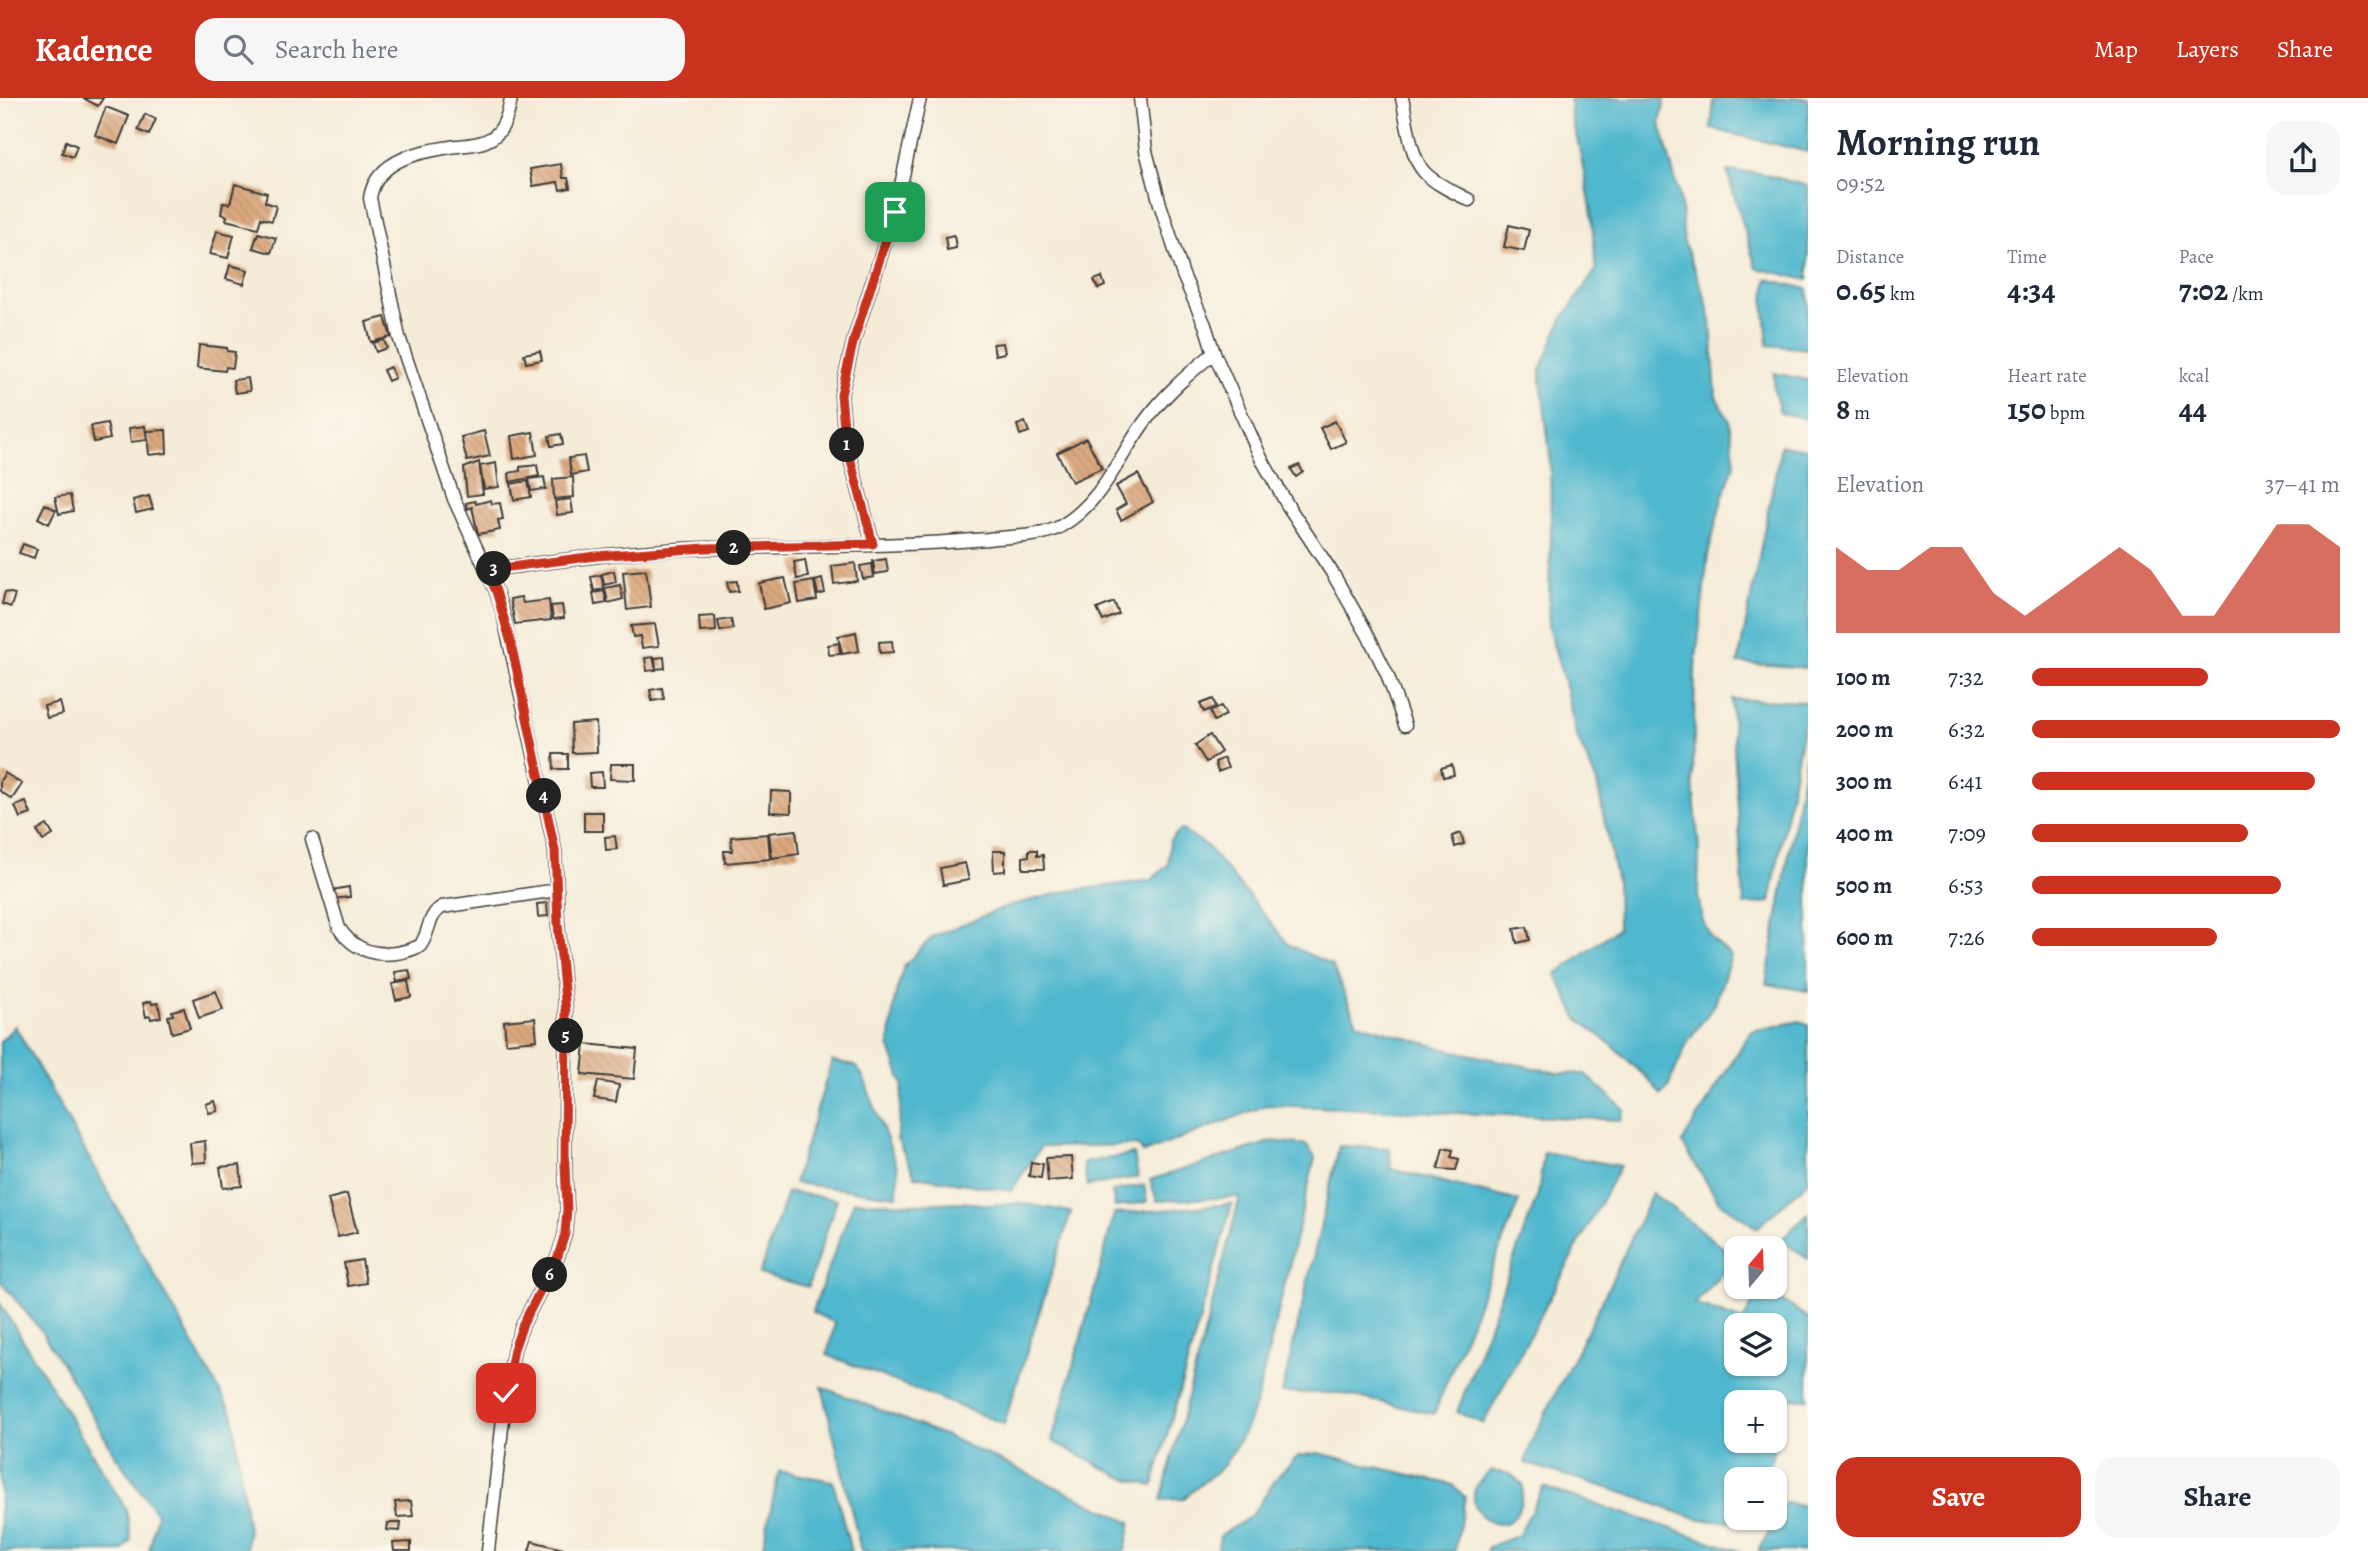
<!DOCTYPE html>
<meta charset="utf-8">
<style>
:root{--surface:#fff;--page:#f6f6f7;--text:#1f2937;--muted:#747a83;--accent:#c8321e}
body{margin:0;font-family:Alegreya,serif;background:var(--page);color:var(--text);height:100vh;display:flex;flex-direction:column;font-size:26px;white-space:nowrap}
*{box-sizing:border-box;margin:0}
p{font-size:23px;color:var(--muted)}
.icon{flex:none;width:38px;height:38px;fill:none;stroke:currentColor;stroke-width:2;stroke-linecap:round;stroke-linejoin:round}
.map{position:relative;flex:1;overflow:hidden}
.details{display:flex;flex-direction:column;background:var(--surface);width:560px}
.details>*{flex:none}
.needle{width:46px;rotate:19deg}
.fabs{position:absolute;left:1724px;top:1138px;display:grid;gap:14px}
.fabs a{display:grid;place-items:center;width:63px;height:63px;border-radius:14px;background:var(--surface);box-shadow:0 2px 5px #0004;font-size:35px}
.pin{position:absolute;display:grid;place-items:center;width:60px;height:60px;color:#fff;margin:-30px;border-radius:14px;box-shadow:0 4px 10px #0006}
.km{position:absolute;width:35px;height:35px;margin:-18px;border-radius:50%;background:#222;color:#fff;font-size:19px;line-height:35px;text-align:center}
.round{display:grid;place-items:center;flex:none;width:74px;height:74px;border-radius:21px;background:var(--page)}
.overview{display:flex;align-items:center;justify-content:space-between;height:119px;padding:0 28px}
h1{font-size:38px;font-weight:600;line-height:52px}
.metrics{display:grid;grid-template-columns:repeat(3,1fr);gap:10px;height:119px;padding:7px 28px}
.metrics div{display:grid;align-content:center}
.metrics b{font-size:30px;font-weight:600}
.metrics small{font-size:19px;font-weight:400}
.metrics p{font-size:19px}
.chart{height:196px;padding:14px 28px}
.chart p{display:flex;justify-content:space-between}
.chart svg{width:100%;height:126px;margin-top:7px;fill:var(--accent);opacity:.7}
.primary-button{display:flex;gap:14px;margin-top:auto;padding:14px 28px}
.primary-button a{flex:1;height:80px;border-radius:21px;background:var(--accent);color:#fff;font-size:28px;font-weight:600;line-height:80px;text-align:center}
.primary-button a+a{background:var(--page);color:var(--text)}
ul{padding:0 28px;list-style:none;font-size:23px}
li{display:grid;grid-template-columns:112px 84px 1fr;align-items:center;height:52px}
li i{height:18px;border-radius:9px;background:var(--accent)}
header{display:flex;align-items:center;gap:42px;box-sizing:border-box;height:98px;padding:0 35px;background:var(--accent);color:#fff}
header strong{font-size:33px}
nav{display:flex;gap:38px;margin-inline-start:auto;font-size:24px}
.search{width:490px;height:63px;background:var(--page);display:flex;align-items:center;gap:18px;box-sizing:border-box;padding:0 24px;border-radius:21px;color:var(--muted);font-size:26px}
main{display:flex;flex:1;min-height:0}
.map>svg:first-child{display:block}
.water{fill:#50b7ce;stroke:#366a75;stroke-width:2;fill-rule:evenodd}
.building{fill:url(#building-back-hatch)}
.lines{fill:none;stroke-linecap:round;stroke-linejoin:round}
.minor-casing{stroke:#3d3b38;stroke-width:15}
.minor{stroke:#fff;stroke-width:12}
.route-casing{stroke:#fff;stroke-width:14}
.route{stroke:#c8321e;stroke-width:9}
</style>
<header>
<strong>Kadence</strong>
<div class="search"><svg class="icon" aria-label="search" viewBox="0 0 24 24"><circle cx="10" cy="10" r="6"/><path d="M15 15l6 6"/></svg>Search here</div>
<nav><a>Map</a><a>Layers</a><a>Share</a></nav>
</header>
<main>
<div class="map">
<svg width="1808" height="1453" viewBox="0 0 1808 1453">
<defs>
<pattern id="building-back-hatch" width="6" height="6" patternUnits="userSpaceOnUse" patternTransform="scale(1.75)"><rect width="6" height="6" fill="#dba87e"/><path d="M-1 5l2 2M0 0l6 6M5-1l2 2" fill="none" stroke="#bb906c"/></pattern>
</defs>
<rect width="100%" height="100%" fill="#fbf7ec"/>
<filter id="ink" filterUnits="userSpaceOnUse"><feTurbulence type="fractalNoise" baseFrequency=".0143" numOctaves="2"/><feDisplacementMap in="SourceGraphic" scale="14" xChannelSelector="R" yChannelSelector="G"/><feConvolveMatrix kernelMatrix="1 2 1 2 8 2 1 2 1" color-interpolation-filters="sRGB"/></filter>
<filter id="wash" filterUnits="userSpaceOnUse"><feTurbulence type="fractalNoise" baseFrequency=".00686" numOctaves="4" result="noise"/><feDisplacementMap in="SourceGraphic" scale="28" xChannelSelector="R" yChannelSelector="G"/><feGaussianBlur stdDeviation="1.57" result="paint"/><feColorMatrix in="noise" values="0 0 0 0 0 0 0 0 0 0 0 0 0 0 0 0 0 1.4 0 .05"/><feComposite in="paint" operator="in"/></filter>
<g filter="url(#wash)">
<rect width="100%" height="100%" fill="#f5ecd8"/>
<g class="water">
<polygon points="1570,0 1665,0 1660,25 1680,100 1684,144 1706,202 1711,223 1716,299 1729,322 1735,365 1722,401 1708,457 1695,570 1693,685 1699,750 1698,798 1702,821 1711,840 1731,858 1715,906 1688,943 1667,991 1661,997 1649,982 1612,947 1577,920 1556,876 1618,830 1617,785 1597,685 1576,636 1563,579 1548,529 1551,436 1550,357 1540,274 1561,223 1596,172 1591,110 1578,44 1571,20"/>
<polygon points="1714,0 1808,0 1808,54 1711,31"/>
<polygon points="1727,73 1759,75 1808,88 1808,182 1756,170"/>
<polygon points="1767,181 1808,191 1808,251 1768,247 1764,204"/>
<polygon points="1774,275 1808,282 1808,321 1780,315 1774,292"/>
<polygon points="1781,347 1808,351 1808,570 1738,565"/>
<polygon points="1731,601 1808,604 1770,804 1744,807"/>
<polygon points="1808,645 1808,893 1766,886"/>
<polygon points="1181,731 1206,747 1289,847 1332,867 1357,925 1445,951 1558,975 1585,976 1624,1011 1621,1022 1267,1007 1143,1055 1138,1047 1041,1049 1011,1093 915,1078 897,1041 903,987 889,947 895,898 904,868 932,839 1008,808 1068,793 1151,782 1168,767 1170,742"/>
<polygon points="1800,923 1808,926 1808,1084 1757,1130 1719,1104 1682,1045 1751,933"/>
<polygon points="15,928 233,1317 248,1433 246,1453 149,1453 157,1416 115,1357 73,1284 40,1231 0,1183 0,944"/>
<polygon points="832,963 855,968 863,978 898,1071 897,1098 794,1085"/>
<polygon points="1273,1043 1307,1047 1315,1060 1257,1302 1246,1331 1224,1367 1183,1401 1161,1402 1240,1099 1157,1103 1150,1082"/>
<polygon points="1339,1048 1390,1050 1391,1071 1519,1103 1434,1316 1340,1295 1282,1295"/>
<polygon points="1544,1054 1620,1068 1483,1326 1457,1314 1538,1096"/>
<polygon points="1134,1056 1138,1079 1087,1088 1083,1065"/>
<polygon points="1144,1087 1147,1104 1115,1109 1112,1093"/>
<polygon points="787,1094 837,1101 808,1189 760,1176"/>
<path d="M 1652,1095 L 1736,1159 L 1695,1206 L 1743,1223 L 1761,1188 L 1808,1220 L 1808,1301 L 1787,1301 L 1767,1381 L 1736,1381 L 1736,1419 L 1747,1419 C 1709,1432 1674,1412 1638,1400 C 1601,1387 1563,1377 1525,1365 L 1531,1344 L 1604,1199 ZM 1736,1227 L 1774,1227 L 1774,1265 L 1736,1265 ZM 1736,1304 L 1774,1304 L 1774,1342 L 1736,1342 Z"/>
<polygon points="854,1103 913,1106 962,1104 991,1107 1020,1105 1071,1114 1004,1326 827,1257 835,1225 812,1214"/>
<polygon points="1232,1106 1153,1388 1121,1379 1052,1343 1101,1168 1114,1116"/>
<polygon points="1808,1115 1808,1161 1781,1142"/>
<polygon points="0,1205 126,1411 131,1442 122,1453 0,1453"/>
<polygon points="822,1289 951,1340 1131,1424 1125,1453 861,1453"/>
<polygon points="1318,1355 1453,1387 1465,1399 1455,1453 1225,1453 1218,1450 1220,1438 1251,1418 1278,1378 1298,1358"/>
<polygon points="779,1373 833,1383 851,1453 762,1453"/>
<path d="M 1491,1373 L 1511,1376 L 1523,1387 C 1522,1448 1470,1426 1474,1395 C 1475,1386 1485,1378 1491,1373 Z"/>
<polygon points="1543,1389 1740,1453 1487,1453 1488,1449 1519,1437"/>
<polygon points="1785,1405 1808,1408 1808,1453 1759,1453"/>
</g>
<g id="blocks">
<g class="building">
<polygon points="83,0 103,0 98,8"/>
<polygon points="106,9 129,18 118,46 95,37"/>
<polygon points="145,16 156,21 149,37 138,32"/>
<polygon points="66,43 77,48 73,59 62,55"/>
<polygon points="561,66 563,80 568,80 570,90 560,92 558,84 533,88 530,71"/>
<polygon points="235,86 267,95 265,104 276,108 272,123 261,120 258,130 226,122 227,118 221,116 223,105 230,106"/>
<polygon points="1509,127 1529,132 1524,153 1504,149"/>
<polygon points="217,133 234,137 228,160 210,156"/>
<polygon points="258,135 276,140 271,155 253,150"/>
<polygon points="954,137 956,150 947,152 945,139"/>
<polygon points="230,167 248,172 244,186 226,181"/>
<polygon points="1102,179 1105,188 1098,191 1094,182"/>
<polygon points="385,219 391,239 371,244 366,224"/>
<polygon points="384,242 387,250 376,254 373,245"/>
<polygon points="1003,245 1005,255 995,257 993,246"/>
<polygon points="199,247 227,250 227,253 235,254 233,270 226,269 225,273 197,270"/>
<polygon points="540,253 542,262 526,265 524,256"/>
<polygon points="390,269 395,280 388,283 383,272"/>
<polygon points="248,280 250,293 235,295 233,282"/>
<polygon points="1335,323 1346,344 1331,351 1320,330"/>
<polygon points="1025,324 1029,334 1020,337 1017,327"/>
<polygon points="107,325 110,341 94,344 91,328"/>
<polygon points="145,328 147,342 131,344 129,330"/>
<polygon points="166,332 167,355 149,357 147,333"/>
<polygon points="484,333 490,358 467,363 461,339"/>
<polygon points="533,334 537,357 514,361 511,338"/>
<polygon points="561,336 563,346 551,348 549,338"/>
<polygon points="1086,340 1102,370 1072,384 1057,355"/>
<polygon points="584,358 587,374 571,377 569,360"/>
<polygon points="479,364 483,396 467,398 464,370"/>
<polygon points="496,365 499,389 484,391 480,368"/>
<polygon points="537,367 539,378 510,384 509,375 520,373 520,369"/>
<polygon points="1299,367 1303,374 1296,379 1291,371"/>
<polygon points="1138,376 1153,404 1121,422 1116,412 1126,406 1116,388"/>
<polygon points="544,379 546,391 531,393 529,381"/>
<polygon points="573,379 574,399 554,401 553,381"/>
<polygon points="528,383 531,399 514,402 511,386"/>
<polygon points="70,397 73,413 59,416 55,399"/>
<polygon points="149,398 153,411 136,415 133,402"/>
<polygon points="571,401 573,415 557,417 555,403"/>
<polygon points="491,402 492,406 500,405 503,421 498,422 500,432 478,436 472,409 467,411 466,405 475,403 476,406"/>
<polygon points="45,406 56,412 49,426 38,420"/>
<polygon points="23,446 37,451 34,460 19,455"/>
<polygon points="886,461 888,474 875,476 873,463"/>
<polygon points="805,462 808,479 797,481 794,464"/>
<polygon points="855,465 857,483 834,486 832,468"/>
<polygon points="872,466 874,479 863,481 860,468"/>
<polygon points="646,472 651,509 627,512 623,474"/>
<polygon points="614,473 616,484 604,487 602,476"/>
<polygon points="601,477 604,491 594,493 591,479"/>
<polygon points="785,480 791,505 764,511 759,485"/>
<polygon points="822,481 825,495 818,497 815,483"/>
<polygon points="737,483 738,493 729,494 727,484"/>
<polygon points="814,483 817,502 799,505 796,486"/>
<polygon points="620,487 623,501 608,505 605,490"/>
<polygon points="604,493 607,505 595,507 593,495"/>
<polygon points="5,494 15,496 11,509 2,506"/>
<polygon points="521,499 523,505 549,502 551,522 515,526 510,501"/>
<polygon points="1114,504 1119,516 1103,523 1097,511"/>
<polygon points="562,507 564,520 553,521 551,508"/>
<polygon points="715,518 716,533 700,534 699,519"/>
<polygon points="731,521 733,531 720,533 718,523"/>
<polygon points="655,526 659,548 642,550 640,538 633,539 631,528"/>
<polygon points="856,534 859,553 842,556 838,538"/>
<polygon points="892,543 893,554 880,555 879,544"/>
<polygon points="839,545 840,556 829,557 828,547"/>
<polygon points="653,559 656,572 647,573 645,560"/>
<polygon points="664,559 665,570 656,571 655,560"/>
<polygon points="662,590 664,601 652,603 650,592"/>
<polygon points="1213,601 1216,609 1204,614 1200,606"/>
<polygon points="60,604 63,616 47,620 44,608"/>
<polygon points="1221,608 1226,617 1214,623 1210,614"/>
<polygon points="596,624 597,654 572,655 571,626"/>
<polygon points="1210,637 1221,654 1206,664 1195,647"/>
<polygon points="553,656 568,656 568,671 554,671"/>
<polygon points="1224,660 1228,670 1218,674 1215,664"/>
<polygon points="611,666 635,666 635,682 610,681"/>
<polygon points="1452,667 1454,677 1443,679 1441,670"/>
<polygon points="602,674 603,689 590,689 589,675"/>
<polygon points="5,675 22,686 12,701 0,693 0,683"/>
<polygon points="771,693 791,694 791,715 770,714"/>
<polygon points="26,704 31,716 20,720 15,708"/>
<rect x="584" y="714" width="19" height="19"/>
<polygon points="47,727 53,737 43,743 37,733"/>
<polygon points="796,732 799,756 772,760 769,735"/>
<polygon points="1461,735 1464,746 1455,749 1452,738"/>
<polygon points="768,736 770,761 725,765 724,753 732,753 731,739"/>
<polygon points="615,738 617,751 606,752 605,739"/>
<polygon points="1029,752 1037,752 1037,758 1043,757 1044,771 1023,771 1023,759 1029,758"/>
<polygon points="993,753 1005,753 1005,773 994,774"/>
<polygon points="965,765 969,782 943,787 940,770"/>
<polygon points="349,789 350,799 333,801 332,792"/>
<polygon points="547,805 548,818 538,819 537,806"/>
<polygon points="1527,829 1530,842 1517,845 1514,831"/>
<polygon points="409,872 411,881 397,884 395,874"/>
<polygon points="408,883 411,899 396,902 392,886"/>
<polygon points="216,893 223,912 199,920 193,901"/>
<polygon points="151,903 152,906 158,905 161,919 151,921 150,918 146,919 143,905"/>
<polygon points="184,910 190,930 172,935 168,918 173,917 172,913"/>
<polygon points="535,920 537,942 506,945 504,923"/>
<polygon points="585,946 637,951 634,981 582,976"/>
<polygon points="598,983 619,987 616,1004 594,1001"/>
<polygon points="215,1003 218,1013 209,1015 206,1006"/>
<polygon points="205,1043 206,1064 192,1065 190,1045"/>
<polygon points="1443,1050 1453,1052 1451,1059 1459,1061 1456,1072 1438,1071"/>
<polygon points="1071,1059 1073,1081 1048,1083 1046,1060"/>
<polygon points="1031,1064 1043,1066 1041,1080 1029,1078"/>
<polygon points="240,1067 242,1088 223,1090 220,1069"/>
<polygon points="347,1096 357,1134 338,1139 328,1101"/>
<polygon points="362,1162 366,1185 348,1188 344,1165"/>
<polygon points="411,1403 413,1418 397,1419 395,1404"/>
<polygon points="388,1425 401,1425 400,1433 387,1432"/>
<polygon points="532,1443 567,1452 567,1453 529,1453"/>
<polygon points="411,1444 411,1453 394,1453 393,1445"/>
</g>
</g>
</g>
<g filter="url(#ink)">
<use href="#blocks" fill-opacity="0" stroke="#3d3b38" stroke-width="2"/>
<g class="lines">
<g class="minor-casing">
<g id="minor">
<polyline points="1140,0 1146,53 1160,106 1183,177 1205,227 1214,255 1261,360 1288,408 1333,476 1369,539 1387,576 1405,627"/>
<path d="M 1402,0 C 1407,21 1410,60 1425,75 C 1437,87 1454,94 1469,102"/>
<polyline points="873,446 845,341 841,297 854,241 895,114 920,0"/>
<path d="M 486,472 C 559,463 633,452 707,450 C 801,448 895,449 988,441 C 1012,438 1040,440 1061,428 C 1101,405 1117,362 1143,326 C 1163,298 1187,277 1214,255"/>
<path d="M 312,741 L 339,830 C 358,859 390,861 420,848 C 430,835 427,818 442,809 L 557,792"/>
<path d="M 488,1453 L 506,1295 L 514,1251 L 523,1226 L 558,1158 L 565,1136 L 567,1111 L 565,1067 L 566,914 L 558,826 L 555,752 L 503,515 L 496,493 L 454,401 L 399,239 L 370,100 C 376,60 423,53 457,48 C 469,47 483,46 493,39 C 505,31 509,13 511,0"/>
</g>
</g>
<use href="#minor" class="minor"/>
</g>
</g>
<g class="lines" filter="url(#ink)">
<g class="route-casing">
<polyline id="route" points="506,1295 514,1251 523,1226 558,1158 565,1136 567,1111 565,1068 566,914 558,826 555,752 511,545 496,493 486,472 596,458 705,450 873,446 845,341 841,297 854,241 895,114"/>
</g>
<use href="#route" class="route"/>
</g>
</svg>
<div class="fabs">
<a><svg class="needle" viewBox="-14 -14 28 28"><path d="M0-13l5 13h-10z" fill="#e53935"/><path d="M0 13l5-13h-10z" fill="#747a83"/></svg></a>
<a><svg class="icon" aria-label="layers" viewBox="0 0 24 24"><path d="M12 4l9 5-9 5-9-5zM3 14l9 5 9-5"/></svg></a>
<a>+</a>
<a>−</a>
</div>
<div class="pin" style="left:895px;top:114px;background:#1e9e55"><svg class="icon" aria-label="arrive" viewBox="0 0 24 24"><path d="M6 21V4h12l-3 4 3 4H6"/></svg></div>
<div class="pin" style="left:506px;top:1295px;background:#d93025"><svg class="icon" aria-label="check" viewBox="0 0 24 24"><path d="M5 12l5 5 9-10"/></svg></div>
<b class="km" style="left:847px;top:347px">1</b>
<b class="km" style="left:734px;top:450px">2</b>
<b class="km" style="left:494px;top:471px">3</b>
<b class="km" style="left:544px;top:698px">4</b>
<b class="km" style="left:566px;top:938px">5</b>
<b class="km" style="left:550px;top:1177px">6</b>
</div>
<section class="details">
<div class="overview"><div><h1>Morning run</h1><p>09:52</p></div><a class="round"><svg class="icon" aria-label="share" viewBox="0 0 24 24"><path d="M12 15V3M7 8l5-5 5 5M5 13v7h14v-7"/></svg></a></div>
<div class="metrics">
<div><p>Distance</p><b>0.65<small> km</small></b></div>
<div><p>Time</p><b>4:34</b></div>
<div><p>Pace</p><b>7:02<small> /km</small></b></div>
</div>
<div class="metrics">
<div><p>Elevation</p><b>8<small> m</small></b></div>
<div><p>Heart rate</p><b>150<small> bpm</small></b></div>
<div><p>kcal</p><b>44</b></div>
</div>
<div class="chart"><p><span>Elevation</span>37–41 m</p>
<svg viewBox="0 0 160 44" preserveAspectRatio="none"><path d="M0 44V14L10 22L20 22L30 14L40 14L50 30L60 38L70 30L80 22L90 14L100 22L110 38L120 38L130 22L140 6L150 6L160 14V44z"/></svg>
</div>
<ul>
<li><b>100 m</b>7:32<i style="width:57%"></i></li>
<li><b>200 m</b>6:32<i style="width:100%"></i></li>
<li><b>300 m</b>6:41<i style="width:92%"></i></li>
<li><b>400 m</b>7:09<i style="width:70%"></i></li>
<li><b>500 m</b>6:53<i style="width:81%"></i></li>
<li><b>600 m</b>7:26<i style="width:60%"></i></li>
</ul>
<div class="primary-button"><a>Save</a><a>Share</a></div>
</section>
</main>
